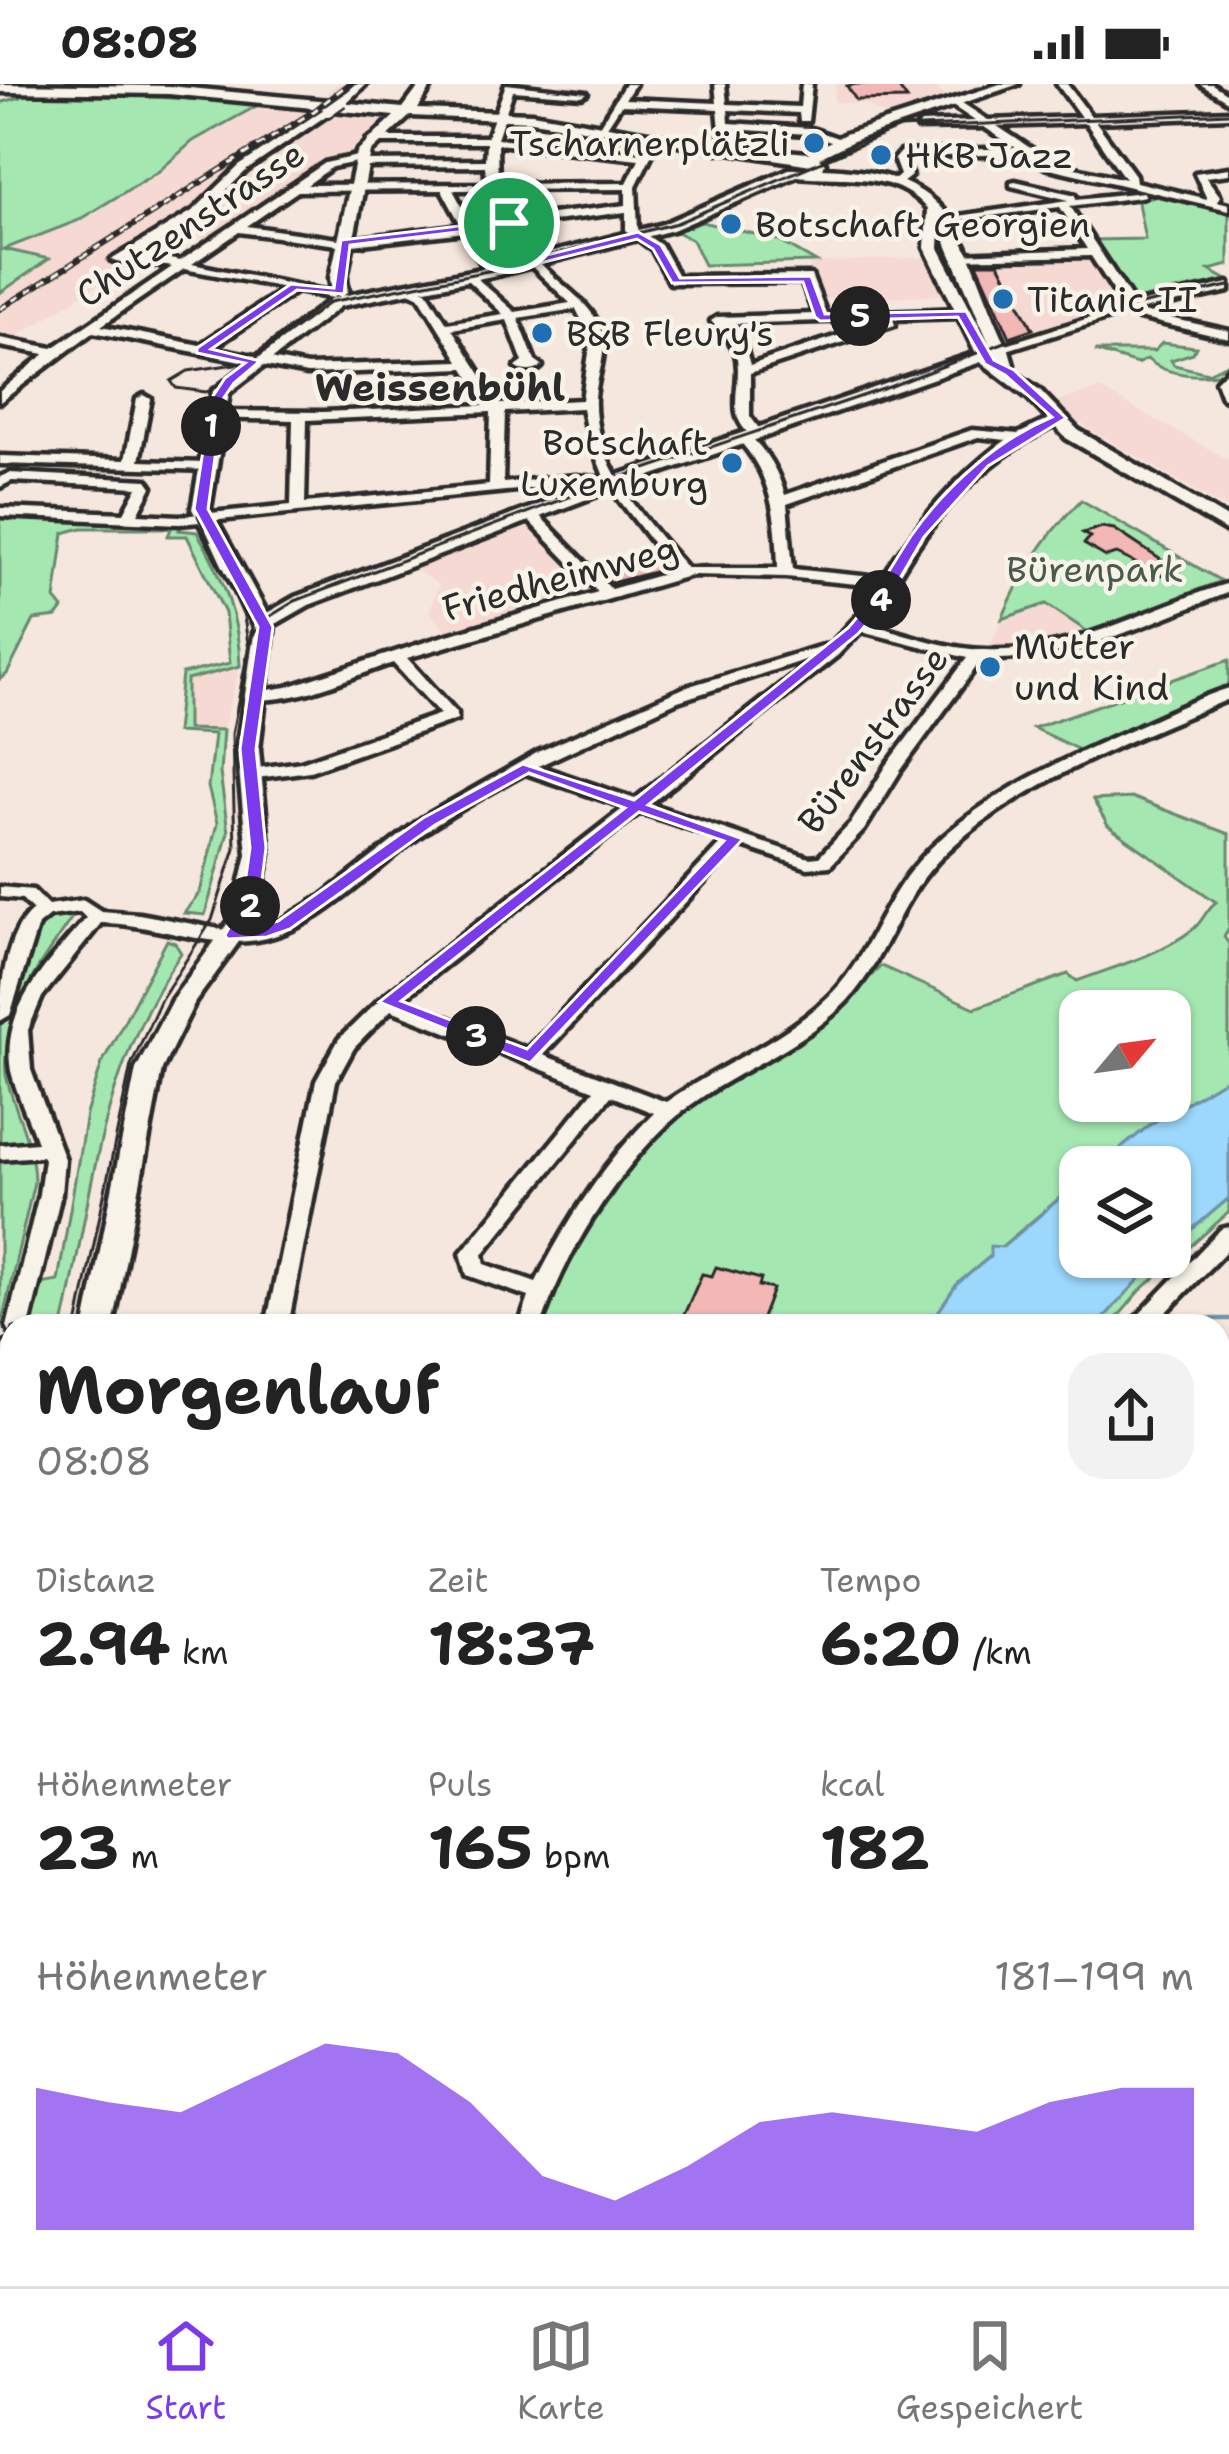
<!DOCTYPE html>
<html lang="de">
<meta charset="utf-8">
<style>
:root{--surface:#fff;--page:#f2f2f2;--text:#222;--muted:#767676;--line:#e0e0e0;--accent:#7c3aed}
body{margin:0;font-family:"Shantell Sans",sans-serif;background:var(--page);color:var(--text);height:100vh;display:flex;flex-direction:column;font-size:45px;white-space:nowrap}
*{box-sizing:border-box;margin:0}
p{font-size:39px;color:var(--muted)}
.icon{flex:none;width:66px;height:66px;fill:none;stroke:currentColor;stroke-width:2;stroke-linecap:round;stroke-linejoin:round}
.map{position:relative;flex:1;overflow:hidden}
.drawer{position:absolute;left:0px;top:1230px;width:1230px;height:972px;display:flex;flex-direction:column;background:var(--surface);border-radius:36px 36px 0 0;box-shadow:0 3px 9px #0004}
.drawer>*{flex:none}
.needle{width:78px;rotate:61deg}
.fabs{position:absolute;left:1059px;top:906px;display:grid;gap:24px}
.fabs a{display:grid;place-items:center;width:132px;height:132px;border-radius:24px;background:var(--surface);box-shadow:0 3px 9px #0004;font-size:60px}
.pin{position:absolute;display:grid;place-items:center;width:102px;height:102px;color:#fff;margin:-51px;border:6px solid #fff;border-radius:50%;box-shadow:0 3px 12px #0007}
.km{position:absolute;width:60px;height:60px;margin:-30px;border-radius:50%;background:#222;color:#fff;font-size:33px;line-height:60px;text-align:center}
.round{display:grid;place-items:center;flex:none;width:126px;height:126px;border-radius:36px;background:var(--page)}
.head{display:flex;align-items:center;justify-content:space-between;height:204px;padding:0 36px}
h1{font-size:66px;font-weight:700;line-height:90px}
.figures{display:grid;grid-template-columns:repeat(3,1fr);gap:18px;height:204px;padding:12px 36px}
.figures div{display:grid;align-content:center}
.figures b{font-size:60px;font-weight:700}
.figures small{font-size:33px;font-weight:400}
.figures p{font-size:33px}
.chart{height:336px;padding:24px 36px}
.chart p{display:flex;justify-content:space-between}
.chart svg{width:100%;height:216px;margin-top:12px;fill:var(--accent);opacity:.7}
.status{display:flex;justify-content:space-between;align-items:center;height:84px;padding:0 60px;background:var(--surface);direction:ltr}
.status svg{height:33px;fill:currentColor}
.menu{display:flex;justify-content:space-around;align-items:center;height:168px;border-top:3px solid var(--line);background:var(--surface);font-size:33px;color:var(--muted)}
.menu a{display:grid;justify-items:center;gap:6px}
.menu .on{color:var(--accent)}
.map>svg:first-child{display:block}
.built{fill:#f5d9d2}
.green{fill:#a5e7b1;stroke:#68896e;stroke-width:3;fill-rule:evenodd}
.water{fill:#9cd7fc;stroke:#6f92a8;stroke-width:3}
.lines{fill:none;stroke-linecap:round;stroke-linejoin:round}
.stream-far1{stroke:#6f92a8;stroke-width:4.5}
.stream{stroke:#6f92a8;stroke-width:6}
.building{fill:#f3b7b5;stroke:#2b2b2b;stroke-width:3}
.minor-casing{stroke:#2b2b2b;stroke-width:9}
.major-casing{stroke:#2b2b2b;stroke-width:9}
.minor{fill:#f7f3e8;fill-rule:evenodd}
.major{fill:#f7f3e8;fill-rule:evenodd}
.tram-far1{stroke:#2b2b2b;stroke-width:3}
.tram{stroke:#2b2b2b;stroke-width:4.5}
.rail-casing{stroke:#2b2b2b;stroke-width:6}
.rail{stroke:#f7f3e8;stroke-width:3;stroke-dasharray:8;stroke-linecap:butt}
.minor-bridge-casing{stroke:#2b2b2b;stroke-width:15;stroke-linecap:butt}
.minor-bridge{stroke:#f7f3e8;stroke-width:10}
.route{fill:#7c3aed;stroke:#fff;stroke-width:3;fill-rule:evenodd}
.poi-dot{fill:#1f6fb2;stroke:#f7f3e8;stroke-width:4.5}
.labels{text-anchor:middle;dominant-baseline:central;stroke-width:9;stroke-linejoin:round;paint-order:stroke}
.far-poi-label{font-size:36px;fill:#2b2b2b;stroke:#f7f3e8;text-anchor:start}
.far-street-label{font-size:36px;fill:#2b2b2b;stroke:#f7f3e8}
.far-park-label{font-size:36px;fill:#4a5a4c;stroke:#f7f3e8}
.far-quarter-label{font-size:39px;font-weight:bold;fill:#2b2b2b;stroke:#f7f3e8}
</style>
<div class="status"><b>08:08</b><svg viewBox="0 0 49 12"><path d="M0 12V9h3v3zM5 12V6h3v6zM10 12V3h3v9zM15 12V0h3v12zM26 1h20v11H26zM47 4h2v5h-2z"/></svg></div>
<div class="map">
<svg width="1229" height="2202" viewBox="0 0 1229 2202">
<rect width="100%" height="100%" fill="#f6e7de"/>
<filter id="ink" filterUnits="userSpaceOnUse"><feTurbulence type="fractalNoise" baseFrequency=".00833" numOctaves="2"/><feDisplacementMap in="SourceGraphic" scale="24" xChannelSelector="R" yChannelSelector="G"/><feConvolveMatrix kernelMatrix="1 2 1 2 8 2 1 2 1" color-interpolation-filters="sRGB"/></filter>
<g filter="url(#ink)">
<g class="built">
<polygon points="337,0 357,0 334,23 410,29 362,73 331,77 215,156 179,149 10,257 0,255 0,206 30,190 0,166 77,137 159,87 193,57 262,19 308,24"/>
<polygon points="836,0 930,0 950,16 891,35 865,20 834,18"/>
<polygon points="1090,171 1120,219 1010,253 1001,251 967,176"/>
<polygon points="928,173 946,211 821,215 808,179"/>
<polygon points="1100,305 1229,376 1229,426 1069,333 1055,318"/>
<polygon points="532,442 575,486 656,466 669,483 663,489 448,549 429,527 439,501 415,485"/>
<polygon points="1046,519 1088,548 1046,561 989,564 1002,535"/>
<polygon points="240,582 223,646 186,645 187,595"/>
</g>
<g class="green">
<polygon points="24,6 262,19 193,57 159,87 77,137 4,165 49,175 0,209 0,19 21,13"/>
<polygon points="1165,112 1229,127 1229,181 1209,186 1227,196 1130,217 1091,156 1145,155 1137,114"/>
<polygon points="702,138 776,155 816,178 704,181 692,156 675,147"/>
<path d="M 1162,259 L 1196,263 L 1193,269 L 1171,276 L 1174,281 L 1208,289 L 1229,279 L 1229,287 C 1204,295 1166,292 1147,275 L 1137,280 L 1095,267 L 1154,267 Z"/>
<path d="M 1081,416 L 1221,497 L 1088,548 L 1046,520 L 1002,535 C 1022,487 1044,453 1081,416 Z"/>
<path d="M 0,431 L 183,440 L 179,446 L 197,448 C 222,490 239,532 240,582 L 187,596 L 187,645 L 223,646 L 220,689 L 228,748 L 205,831 L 184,829 L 200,808 L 217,739 L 208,703 L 214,650 L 176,648 L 182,590 L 230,579 L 225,529 L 187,452 L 168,452 L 171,445 L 164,444 L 82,444 L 64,449 L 55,515 L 63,525 L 57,533 L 34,536 L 7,590 L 0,595 Z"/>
<polygon points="1229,576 1229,608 1090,671 1033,644"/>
<path d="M 1133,714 L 1229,750 L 1229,845 L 1224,853 L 1229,860 L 1229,1000 L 1219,999 L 1151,1040 L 1098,1083 L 1080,1083 L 1080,1097 L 957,1200 L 929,1242 L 537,1242 L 558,1192 L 652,1052 L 687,1021 L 842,921 L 881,882 L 975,924 L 1068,890 L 1077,897 C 1116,882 1159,871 1192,846 C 1203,838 1205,826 1216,818 L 1108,742 L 1093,716 ZM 1080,927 L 1170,927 L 1170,1017 L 1080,1017 Z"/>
<path d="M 77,826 C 44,875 0,929 6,991 C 14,1028 34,1059 34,1098 L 0,1246 L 0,919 L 32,843 L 61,828 Z"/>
<path d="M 167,856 L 175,859 L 181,869 C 100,986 93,1107 63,1242 L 28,1242 L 40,1200 L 58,1197 L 86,1030 L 102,979 Z"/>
<polygon points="1229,1114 1229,1128 1140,1207 1110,1242 1096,1242 1160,1173 1170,1173 1170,1164"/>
<polygon points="12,1297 12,1455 0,1498 0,1397 11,1359 0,1357 0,1338"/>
<polygon points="1218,1797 1224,1814 1229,1816 1229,2202 1008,2202 1008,2190 1218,2190"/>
<polygon points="451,2190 768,2190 770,2202 450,2202"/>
</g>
<g class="water">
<polygon points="1229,993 1229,1114 1170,1164 1170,1083 1098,1083 1151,1040"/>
<polygon points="1080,1097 1080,1173 1160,1173 1096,1242 929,1242 957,1200 990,1173 990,1162 1003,1163"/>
<polygon points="768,2190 960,2190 962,2202 770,2202"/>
</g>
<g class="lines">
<polyline class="stream-far1" points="1190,1242 1205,1235 1229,1235"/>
<polyline class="stream" points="1218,2157 1229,2198"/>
</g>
<g class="building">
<polygon points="856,0 896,0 907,15 856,16 847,2"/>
<polygon points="977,179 999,179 1033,245 1010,253"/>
<polygon points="1102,443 1114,445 1178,487 1162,492 1117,470 1106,473 1084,460 1090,453 1083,449"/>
<polygon points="629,472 633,476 648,473 662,486 611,499 598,485"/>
<polygon points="716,1183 761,1195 759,1202 773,1205 759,1242 679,1242 702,1190 712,1192"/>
</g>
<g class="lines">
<g class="minor-casing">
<g id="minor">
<polygon points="355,0 366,0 346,19 338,19 338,15"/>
<path d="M 506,0 L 587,9 L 582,12 L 513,7 L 497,54 L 642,69 L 624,55 L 629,49 L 637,49 L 635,55 L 653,68 L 636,102 L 638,145 L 661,161 L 678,192 L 811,191 L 826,230 L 962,225 L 968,229 L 962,233 L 893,235 L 895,241 L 750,289 L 750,332 L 763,350 L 756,354 C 720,334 746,298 735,267 C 730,255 719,246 711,237 L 717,233 L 814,230 L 802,198 L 670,199 L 652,165 L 626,146 L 626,128 L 514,142 C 523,158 534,174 548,187 C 565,204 588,218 599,241 C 610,266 597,288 595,314 C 592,380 647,438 687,484 L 778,484 C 777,435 772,391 737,354 L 739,351 L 749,351 C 767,368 778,387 785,411 L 972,346 L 1018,350 L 1060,330 L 1067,334 L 1065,337 C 1001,365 951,412 912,470 C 896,495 885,516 867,539 C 906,550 946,565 986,566 C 1074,570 1148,523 1229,499 L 1229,508 C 1149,539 1070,578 982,575 L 901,686 L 864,746 L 830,782 L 808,784 L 739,761 L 543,971 L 666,1018 C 718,982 781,958 827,914 C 866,878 879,825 913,784 C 968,717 1058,678 1136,643 C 1166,630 1197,614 1229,604 L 1229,615 C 1135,655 996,707 929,787 C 894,829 881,886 840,924 C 800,962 747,983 702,1013 C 633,1058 566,1164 541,1242 L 519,1242 L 529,1213 L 467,1191 L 461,1169 L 594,1006 L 391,926 L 354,964 L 336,997 L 288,1242 L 266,1242 L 316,997 L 339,955 L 381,914 L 625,723 L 525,689 C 490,708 454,728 421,751 C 368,789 318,850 249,857 C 199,862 151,839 101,839 L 42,913 L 28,946 L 31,986 L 64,1075 L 61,1110 L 29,1242 L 12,1242 L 10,1248 L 7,1242 L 39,1110 L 44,1075 L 42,1072 L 0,1075 L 0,1061 L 37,1058 C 29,1035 17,1011 11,987 C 0,924 49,878 86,834 L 80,828 L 49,832 L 38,841 L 10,931 L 0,937 C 0,905 6,847 33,826 L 22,815 L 0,813 L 0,803 L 33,806 L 48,821 L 84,816 L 101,827 L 139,830 L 225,846 L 246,846 L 281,837 L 322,812 L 421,735 L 540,667 L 686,603 L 832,559 L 860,529 L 877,502 L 786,493 L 692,491 L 407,574 L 457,629 L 457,635 L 310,687 L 249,695 L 241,690 L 243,686 L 301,678 L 440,630 L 393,579 C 349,593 297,620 249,615 L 249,609 L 287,603 L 444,552 L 598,508 L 526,434 L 526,428 L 536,428 L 611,505 L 674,487 L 610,404 L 576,400 L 180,440 L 0,432 L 0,424 L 124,429 L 138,403 L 12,397 L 0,403 L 0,393 L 9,389 L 147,396 L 152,403 L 138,430 L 180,432 L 291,421 L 293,336 L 208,334 L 208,328 L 213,327 L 323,328 L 487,321 L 464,284 L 307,290 L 93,248 L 0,318 L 0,307 L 45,270 L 0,262 L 0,254 L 53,264 L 172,183 C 153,179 127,183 111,176 L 194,126 L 239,82 L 324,25 L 333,27 L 247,86 L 202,130 L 152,164 L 155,172 L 180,177 L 325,79 L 362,71 L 367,74 L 364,77 L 485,76 L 486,59 L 372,59 L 367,56 L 372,53 L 487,53 ZM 497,60 L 639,75 L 627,99 L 498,100 ZM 357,78 L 361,83 L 485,82 L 487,100 L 307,101 L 332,83 ZM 626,105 L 626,121 L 510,135 L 500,106 ZM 442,106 L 461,141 L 345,156 L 247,142 L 298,107 ZM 453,106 L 489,106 L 500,137 L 472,140 ZM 503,143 L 528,179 L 570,219 L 515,228 L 470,188 L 466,189 L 466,195 L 503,230 L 447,239 L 427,207 L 404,200 L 404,206 L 419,212 L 459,277 L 307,282 L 213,264 L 297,207 L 333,214 L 339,210 L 192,180 L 239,148 L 345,162 L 465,148 L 486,188 L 492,192 L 498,188 L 475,146 ZM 184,185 L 285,204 L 200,261 L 101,242 ZM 576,225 L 591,255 L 582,316 L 500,320 L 452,245 L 507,236 L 523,278 L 516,283 C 521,289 537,288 542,282 L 535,277 L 518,234 ZM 888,235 L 750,281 L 745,263 L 727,240 ZM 582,324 L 587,350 L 605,395 L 576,392 L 503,399 L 505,328 ZM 491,328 L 489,401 L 305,419 L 307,336 ZM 978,353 L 1006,356 C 955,393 916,440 882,494 L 793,485 L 787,420 ZM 861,547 L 967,574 L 887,681 L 851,739 L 819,773 L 809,774 L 650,720 L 838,571 ZM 817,572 L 635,715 L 538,682 L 678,617 ZM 640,728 L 724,756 L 527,965 L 402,916 ZM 611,1012 L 654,1029 C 606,1076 566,1138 536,1198 L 485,1180 L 483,1170 Z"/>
<polygon points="625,0 635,0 625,15 717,19 715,0 725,0 727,20 800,23 802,0 812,0 808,37 800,37 799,29 728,26 729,39 809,44 846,57 841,60 808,50 730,45 731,58 718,68 713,65 721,57 718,25 621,21 604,47 596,47"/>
<path d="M 1057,0 L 1067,0 L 1091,32 L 1229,27 L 1229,33 L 1096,38 L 1135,91 L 1136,98 L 1207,115 L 1195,89 L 1229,84 L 1229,90 L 1206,93 L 1220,112 L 1217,117 L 1229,120 L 1229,126 L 1045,83 L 1025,70 L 907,73 L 905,75 L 911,92 L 902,99 L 893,97 L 900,91 L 894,75 L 900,68 L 1016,64 L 984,43 L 917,44 L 921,39 L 975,37 L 951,21 L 951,17 L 959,17 L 988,36 L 1081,33 ZM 1086,39 L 1125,95 L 1053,79 L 997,42 Z"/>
<polygon points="1200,0 1212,0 1229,11 1229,18"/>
<polygon points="1015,97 1076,111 1076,115 1144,108 1144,112 1140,113 1070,122 1135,220 1229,199 1229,207 1138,227 1229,247 1229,255 1122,230 997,269 997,263 1124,223 1091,172 955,175 953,173 959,170 1087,165 1060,123 943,138 937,135 1069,116 1011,102 1011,98"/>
<polygon points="1229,284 1229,317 1222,313 1216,297"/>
<polygon points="144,311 151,315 139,377 206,379 213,383 211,386 0,380 0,372 125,376 137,315"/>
<polygon points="1229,1143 1229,1164 1153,1242 1128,1242 1221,1145"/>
<polygon points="12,1256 12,1307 8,1315 0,1318 0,1267 4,1259"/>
<polygon points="1218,1349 1229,1352 1229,1370 1218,1367"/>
<polygon points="1218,1517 1229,1520 1229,1542 1218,1539"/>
<polygon points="12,1813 12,1841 0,1842 0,1814"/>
<polygon points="12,1841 12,1931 0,1935 0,1850"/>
<polygon points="247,2190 279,2190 278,2202 246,2202"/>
<polygon points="1022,2190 1084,2190 1078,2202 1028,2202"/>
<polygon points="1156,2190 1196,2190 1201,2202 1161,2202"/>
</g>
</g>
<g class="major-casing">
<g id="major">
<path d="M 0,0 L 169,2 L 403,24 L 421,0 L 433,0 L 418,25 L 532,29 L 718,61 L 808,69 L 845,50 L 1000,0 L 1019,0 L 855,56 L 819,74 L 825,79 L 823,84 C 969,89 956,158 1009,266 L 1013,280 L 1008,284 L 1040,306 L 1078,346 L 1229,435 L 1229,449 L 1066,354 L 1028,314 L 981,278 L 616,404 L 309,521 L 274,541 L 259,665 L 269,770 L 257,833 L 195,918 L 162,985 L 113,1242 L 85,1242 L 136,985 L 172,916 L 233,832 L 247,770 L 237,665 L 255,543 L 192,425 L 213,307 L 331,215 L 340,213 L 332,208 L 330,194 L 357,68 L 394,32 L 169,10 L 0,8 ZM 410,32 L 532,37 L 811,81 L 810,84 L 789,85 L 663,140 L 502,181 L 342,212 L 348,208 L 346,194 L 371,68 ZM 797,92 C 842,97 894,86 927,125 L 925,164 L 976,269 L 604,396 L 295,513 L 267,529 L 210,425 L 229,309 L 341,222 L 502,190 L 673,146 ZM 940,144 L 991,264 L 939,164 Z"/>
<polygon points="12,1589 12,1658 0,1662 0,1594"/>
</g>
</g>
<use href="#minor" class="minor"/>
<use href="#major" class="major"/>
<g class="tram-far1">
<polyline points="231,297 206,308 176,304 171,297 188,287 249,278"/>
<polyline points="249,566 244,533 198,432 211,329 231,293 330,218 503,184 677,139 899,44 1229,29"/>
<polyline points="77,1242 131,981 161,915 212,836 235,764 232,650 250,555 264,536 295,517 610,397 889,303 1013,255 1089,232 1229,202"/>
<polyline points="4,1536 12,1510"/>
</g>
<polyline class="tram" points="0,1548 5,1533"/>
<g class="rail-casing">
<polyline id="rail" points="0,225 314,27 348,0"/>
</g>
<use href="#rail" class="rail"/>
<g class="minor-bridge-casing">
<polyline id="minor-bridge" points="328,27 342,17"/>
</g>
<use href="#minor-bridge" class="minor-bridge"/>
</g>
</g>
<path class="route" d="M 509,136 L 535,174 L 638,148 L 661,161 L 680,194 L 811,192 L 825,230 L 966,227 L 994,276 L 1014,286 L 1066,334 L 988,382 L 924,453 L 888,515 L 858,550 L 648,721 L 743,755 L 530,979 L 379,918 L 625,724 L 529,689 L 435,741 L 290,845 L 267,853 L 227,855 L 225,851 L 242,820 L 250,764 L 240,665 L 258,543 L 194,425 L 211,315 L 225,294 L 245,279 L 197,269 L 197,264 L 291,200 L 334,204 L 341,156 ZM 506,142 L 532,181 L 637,155 L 653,165 L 672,199 L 803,198 L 815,233 L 820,237 L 958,233 L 985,280 L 1005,291 L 1052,333 C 997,356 945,403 911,452 C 890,484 874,515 848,544 L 634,716 L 523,680 L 423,734 L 278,837 L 245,845 L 259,820 L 266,764 L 256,665 L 273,543 L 208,425 L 223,315 L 234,299 L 260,277 L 211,265 L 297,206 L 344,210 L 350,161 ZM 639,728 L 724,757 L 527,965 L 401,917 Z"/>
<g class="poi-dot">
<circle cx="814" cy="59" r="12"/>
<circle cx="881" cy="71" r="12"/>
<circle cx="731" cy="140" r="12"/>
<circle cx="1003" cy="215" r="12"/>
<circle cx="542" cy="249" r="12"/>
<circle cx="732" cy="379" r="12"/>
<circle cx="990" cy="583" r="12"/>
</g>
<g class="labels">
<g class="far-poi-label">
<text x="790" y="59" text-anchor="end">Tscharnerplätzli</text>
<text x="905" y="71">HKB Jazz</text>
<text x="755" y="140">Botschaft Georgien</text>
<text x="1027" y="215">Titanic II</text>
<text x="566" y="249">B&amp;B Fleury's</text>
<text x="708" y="358" text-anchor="end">Botschaft<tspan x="708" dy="41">Luxemburg</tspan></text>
<text x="1014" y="562">Mutter<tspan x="1014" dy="41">und Kind</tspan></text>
</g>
<g class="far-street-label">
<text transform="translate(190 140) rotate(-34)">Chutzenstrasse</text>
<text transform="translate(560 494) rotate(-15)">Friedheimweg</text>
<text transform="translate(873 656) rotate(-53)">Bürenstrasse</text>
</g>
<g class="far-park-label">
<text x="1095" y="485">Bürenpark</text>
</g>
<g class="far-quarter-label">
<text x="440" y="303">Weissenbühl</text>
</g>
</g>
</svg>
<div class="fabs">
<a><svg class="needle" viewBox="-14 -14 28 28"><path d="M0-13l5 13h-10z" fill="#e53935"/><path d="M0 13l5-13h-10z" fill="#767676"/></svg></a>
<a><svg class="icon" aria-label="layers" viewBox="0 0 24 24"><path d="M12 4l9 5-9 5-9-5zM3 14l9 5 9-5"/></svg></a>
</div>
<div class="pin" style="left:509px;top:139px;background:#1e9e55"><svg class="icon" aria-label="arrive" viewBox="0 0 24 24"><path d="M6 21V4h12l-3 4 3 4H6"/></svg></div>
<b class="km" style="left:211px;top:342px">1</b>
<b class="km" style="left:250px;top:822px">2</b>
<b class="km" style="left:476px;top:952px">3</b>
<b class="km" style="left:881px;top:516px">4</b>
<b class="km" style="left:860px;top:232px">5</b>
<section class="drawer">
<div class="head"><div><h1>Morgenlauf</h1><p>08:08</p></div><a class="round"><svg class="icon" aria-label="share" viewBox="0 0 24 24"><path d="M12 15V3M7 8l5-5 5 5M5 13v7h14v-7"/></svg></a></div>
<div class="figures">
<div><p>Distanz</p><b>2.94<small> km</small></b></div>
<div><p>Zeit</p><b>18:37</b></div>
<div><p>Tempo</p><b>6:20<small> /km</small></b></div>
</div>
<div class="figures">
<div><p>Höhenmeter</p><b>23<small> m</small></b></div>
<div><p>Puls</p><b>165<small> bpm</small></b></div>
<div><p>kcal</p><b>182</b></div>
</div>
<div class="chart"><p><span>Höhenmeter</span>181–199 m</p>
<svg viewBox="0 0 160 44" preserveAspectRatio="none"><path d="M0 44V15L10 18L20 20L30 13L40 6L50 8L60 18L70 33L80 38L90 31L100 22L110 20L120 22L130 24L140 18L150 15L160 15V44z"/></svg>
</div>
</section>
</div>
<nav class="menu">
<a class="on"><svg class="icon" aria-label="home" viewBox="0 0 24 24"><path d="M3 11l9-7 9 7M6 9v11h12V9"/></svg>Start</a>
<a><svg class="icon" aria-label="map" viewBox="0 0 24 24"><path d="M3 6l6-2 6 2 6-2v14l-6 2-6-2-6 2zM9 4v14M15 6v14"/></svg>Karte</a>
<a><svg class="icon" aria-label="saved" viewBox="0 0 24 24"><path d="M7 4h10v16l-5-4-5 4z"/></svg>Gespeichert</a>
</nav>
